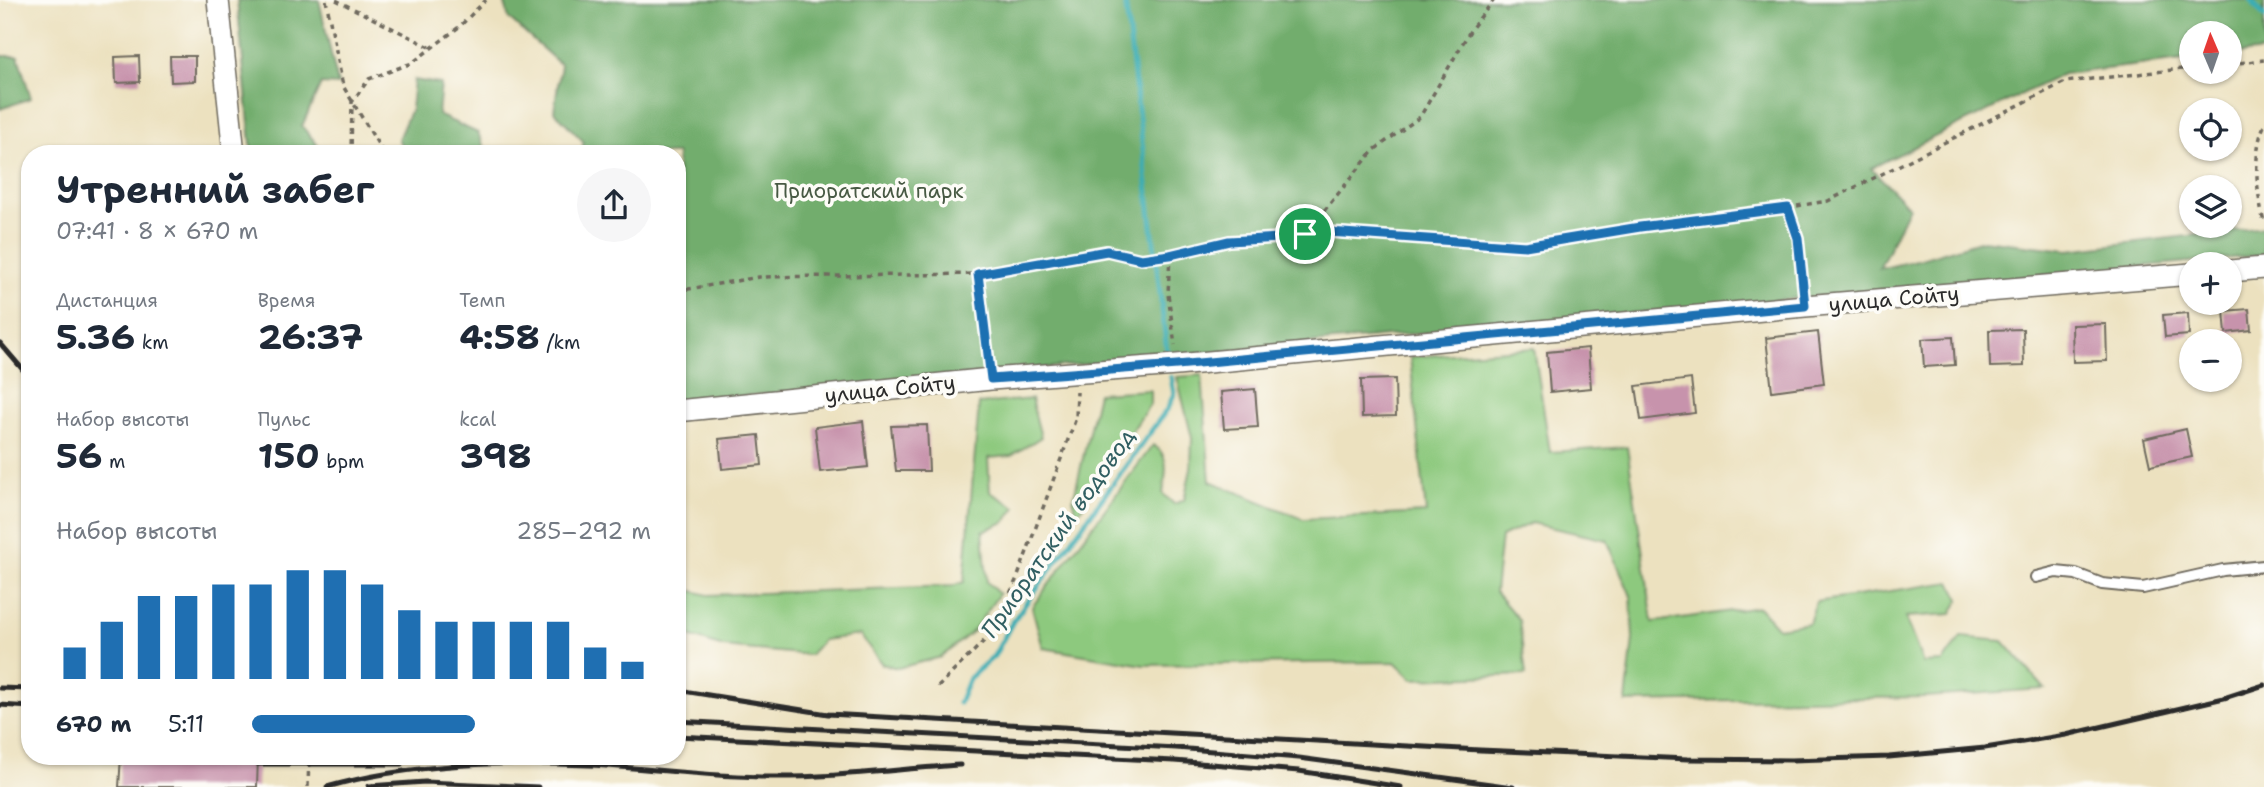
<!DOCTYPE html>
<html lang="ru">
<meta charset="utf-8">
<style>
:root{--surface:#fff;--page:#f6f6f7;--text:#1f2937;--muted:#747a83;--accent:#1f6fb2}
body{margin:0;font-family:"Shantell Sans",sans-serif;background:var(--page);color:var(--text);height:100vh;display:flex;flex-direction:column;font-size:26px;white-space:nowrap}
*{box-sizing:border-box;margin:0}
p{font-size:23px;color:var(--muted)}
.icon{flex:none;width:38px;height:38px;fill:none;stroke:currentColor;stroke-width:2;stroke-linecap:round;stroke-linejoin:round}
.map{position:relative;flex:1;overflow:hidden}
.panel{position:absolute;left:21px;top:145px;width:665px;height:620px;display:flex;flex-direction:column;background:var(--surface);border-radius:28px;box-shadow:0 2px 5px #0004}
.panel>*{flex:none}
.needle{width:46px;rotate:358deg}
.fabs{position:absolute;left:2179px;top:21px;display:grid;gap:14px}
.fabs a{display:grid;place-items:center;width:63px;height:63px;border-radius:50%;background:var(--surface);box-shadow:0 2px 5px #0004;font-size:35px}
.pin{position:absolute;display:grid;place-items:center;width:60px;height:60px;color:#fff;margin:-30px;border:4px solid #fff;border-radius:50%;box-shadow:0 2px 7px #0007}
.round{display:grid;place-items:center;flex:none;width:74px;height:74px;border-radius:37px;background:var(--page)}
.summary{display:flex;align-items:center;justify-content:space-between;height:119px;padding:0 35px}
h1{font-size:38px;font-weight:700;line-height:52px}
.figures{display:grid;grid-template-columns:repeat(3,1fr);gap:10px;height:119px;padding:7px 35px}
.figures div{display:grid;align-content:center}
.figures b{font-size:35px;font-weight:700}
.figures small{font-size:19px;font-weight:400}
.figures p{font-size:19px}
.chart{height:196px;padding:14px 35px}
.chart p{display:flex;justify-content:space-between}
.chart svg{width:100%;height:126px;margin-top:7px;stroke:var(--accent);stroke-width:6}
ul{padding:0 35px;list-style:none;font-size:23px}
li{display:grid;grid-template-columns:112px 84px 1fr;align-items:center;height:52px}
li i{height:18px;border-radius:9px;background:var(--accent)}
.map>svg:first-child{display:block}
.green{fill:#8dc97e;stroke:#5c7a54;stroke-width:2}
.forest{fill:#72ad6d;stroke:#4e6c4c;stroke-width:2}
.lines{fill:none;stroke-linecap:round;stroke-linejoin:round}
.stream{stroke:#3badb4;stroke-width:5}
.building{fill:#c793ac}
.lane-casing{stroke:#6f6b5f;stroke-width:14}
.street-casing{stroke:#6f6b5f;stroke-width:24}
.path{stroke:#6f6b5f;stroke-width:3.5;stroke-dasharray:5 5;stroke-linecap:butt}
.lane{stroke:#fff;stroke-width:10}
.street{stroke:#fff;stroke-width:21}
.rail{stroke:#2b2b2b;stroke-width:5}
.route-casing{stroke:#fff;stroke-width:14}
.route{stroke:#1f6fb2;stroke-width:9}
.labels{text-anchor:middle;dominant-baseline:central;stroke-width:7;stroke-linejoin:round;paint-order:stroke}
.park-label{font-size:21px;fill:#485a44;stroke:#fdfcf7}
.street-label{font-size:21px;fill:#2b2b2b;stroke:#fdfcf7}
.water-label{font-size:23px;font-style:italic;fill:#315f62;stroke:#fdfcf7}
</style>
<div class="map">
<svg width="2264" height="787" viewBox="0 0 2264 787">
<rect width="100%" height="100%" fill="#fdfcf7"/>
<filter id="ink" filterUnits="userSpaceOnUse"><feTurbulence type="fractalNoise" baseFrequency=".0143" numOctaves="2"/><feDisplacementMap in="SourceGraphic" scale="14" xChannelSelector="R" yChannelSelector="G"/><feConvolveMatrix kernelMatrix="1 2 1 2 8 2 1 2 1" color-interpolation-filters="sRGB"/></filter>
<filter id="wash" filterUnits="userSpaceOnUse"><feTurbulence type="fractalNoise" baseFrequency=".00686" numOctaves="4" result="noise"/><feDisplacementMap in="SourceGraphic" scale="28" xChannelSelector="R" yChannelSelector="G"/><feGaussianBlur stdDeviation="1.57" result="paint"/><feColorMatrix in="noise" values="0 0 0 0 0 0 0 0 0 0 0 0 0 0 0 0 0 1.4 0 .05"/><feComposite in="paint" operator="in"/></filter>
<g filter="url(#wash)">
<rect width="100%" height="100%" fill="#ece1bf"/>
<g class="green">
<path d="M 1534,348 L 1550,452 L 1627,447 L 1653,622 L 1759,607 L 1778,628 L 1809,623 L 1816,602 L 1951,582 L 1960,599 L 1952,614 L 1905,617 L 1923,663 L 1943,662 L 1961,637 L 2003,641 L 2045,689 L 1925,697 L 1626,702 L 1633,639 L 1631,596 L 1607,540 L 1531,523 L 1501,537 L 1495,592 L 1519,620 L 1526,675 L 1413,679 L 1395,662 L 1144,665 L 1043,648 L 1032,607 L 1153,445 C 1172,456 1165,476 1163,494 L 1174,504 L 1184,500 L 1191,469 L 1192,438 L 1177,377 L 1202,375 L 1210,481 L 1303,519 L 1426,513 L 1410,357 Z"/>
<polygon points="1150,390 1150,404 1076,516 1073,501 1098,393"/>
<polygon points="1031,399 1041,437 1011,456 988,458 990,492 1016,507 1005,522 983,531 987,582 999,594 973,631 941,657 898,668 882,664 860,635 823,640 810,655 723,647 677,632 677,587 708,595 952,586 964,582 979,404"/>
</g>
<g class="forest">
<polygon points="237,0 319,0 338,85 321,84 302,126 325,154 252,154"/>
<polygon points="504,0 2264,0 2264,51 2230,55 2230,33 2191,33 2191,59 2063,74 1871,168 1909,207 1879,269 1921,259 1983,240 2068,250 2264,227 2264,255 677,402 677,154 580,154 584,142 554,111 561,65 509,19"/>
<polygon points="0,56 18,56 31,98 0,109"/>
<polygon points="414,80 441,84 438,115 478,133 487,154 406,154 398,139 411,109"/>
</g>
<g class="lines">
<g class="stream">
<polyline points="1125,0 1167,352"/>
<polyline points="2251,0 2264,16"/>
<polyline points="959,703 969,678 994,656 1013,621 1168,408 1174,394 1171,377"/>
</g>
</g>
<g id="blocks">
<g class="building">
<polygon points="139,56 140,82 116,83 115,57"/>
<polygon points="170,56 195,56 195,81 171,82"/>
<polygon points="2249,309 2251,330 2226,333 2224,311"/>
<polygon points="2188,313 2189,335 2165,337 2163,315"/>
<polygon points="2106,324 2107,361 2073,362 2072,325"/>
<polygon points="2023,329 2024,366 1990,367 1989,330"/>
<polygon points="1818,332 1824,384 1772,391 1766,338"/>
<polygon points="1953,337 1955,365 1924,367 1922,339"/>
<polygon points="1588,348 1591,388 1550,392 1547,352"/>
<polygon points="1395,379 1396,416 1362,417 1361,380"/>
<polygon points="1691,379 1695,413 1641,420 1636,386"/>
<polygon points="1255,389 1258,427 1224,429 1221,392"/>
<polygon points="863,421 868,467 820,472 815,427"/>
<polygon points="927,425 929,471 896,471 891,426"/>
<polygon points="2186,429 2192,457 2150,466 2144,439"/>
<polygon points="759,435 762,465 722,469 719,439"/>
<polygon points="121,756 258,756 257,787 119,787"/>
</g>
</g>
</g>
<g filter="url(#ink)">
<use href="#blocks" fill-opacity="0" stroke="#6f6b5f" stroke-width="2"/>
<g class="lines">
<g class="lane-casing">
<polyline id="lane" points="2036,577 2056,572 2076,574 2102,584 2143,588 2223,570 2264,566"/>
</g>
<g class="street-casing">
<g id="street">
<polyline points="218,0 234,154"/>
<polyline points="2230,271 2264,268"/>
<polyline points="677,411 991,379 1177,365 1805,306 2191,274"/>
</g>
</g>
<g class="path">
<polyline points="326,0 343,86 384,154"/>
<polyline points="336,0 432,48"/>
<polyline points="2230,64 2264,60"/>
<path d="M 2264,126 C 2252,152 2257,195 2264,222"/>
<polyline points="351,154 352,102 369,79 412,63 459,27 486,0"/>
<polyline points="1788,208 1798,238 1804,288"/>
<polyline points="1305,234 1374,150 1420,117 1471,29 1494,0"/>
<polyline points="1170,255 1168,294 1175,345"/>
<polyline points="978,274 989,359"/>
<polyline points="677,291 759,277 978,274 1107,251 1141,259 1170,255 1229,241 1280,238 1329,232 1525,246 1640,227 1765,211 1828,201 2065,82 2191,68"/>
<polyline points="938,687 992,633 1018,576 1076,418 1077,392"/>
<polyline points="308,787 309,756"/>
</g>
<use href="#lane" class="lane"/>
<use href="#street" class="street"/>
<g class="rail">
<polyline points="0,343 30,378"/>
<polyline points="0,688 30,689"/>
<polyline points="677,690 828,714 1480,750 1688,759 1791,760 1889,757 1985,748 2066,735 2224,698 2264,685"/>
<polyline points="0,705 30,707"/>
<polyline points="677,721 1176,748 1299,758 1513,787"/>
<polyline points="677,736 1174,761 1299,771 1401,787"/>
<polyline points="258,764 401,764"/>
<polyline points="369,786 425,782 538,787"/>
<path d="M 327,787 C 411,763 503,761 590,765 C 650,768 709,777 770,777 C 831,778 898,769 960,765"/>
</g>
</g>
</g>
<g class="lines" filter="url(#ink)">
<g class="route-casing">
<polygon id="route" points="1788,208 1798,238 1805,306 1177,365 991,379 978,274 1107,251 1141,259 1170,255 1229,241 1280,238 1329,232 1525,246 1640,227"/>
</g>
<use href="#route" class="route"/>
</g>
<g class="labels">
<g class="park-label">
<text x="869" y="191">Приоратский парк</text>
</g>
<g class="street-label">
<text transform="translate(1894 299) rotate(-5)">улица Сойту</text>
<text transform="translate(890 389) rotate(-6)">улица Сойту</text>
</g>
<g class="water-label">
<text transform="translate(1058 533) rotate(-55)">Приоратский водовод</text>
</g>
</g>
</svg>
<div class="fabs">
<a><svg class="needle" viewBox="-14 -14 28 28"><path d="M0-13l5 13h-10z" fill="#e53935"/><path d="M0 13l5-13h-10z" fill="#747a83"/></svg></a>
<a><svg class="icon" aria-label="locate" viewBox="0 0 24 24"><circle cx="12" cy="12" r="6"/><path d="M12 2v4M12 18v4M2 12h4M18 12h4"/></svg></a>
<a><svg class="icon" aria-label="layers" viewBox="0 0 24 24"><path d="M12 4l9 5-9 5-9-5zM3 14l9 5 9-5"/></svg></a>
<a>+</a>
<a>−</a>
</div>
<div class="pin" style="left:1305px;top:234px;background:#1e9e55"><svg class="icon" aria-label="arrive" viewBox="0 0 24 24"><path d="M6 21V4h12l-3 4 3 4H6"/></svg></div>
<section class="panel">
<div class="summary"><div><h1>Утренний забег</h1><p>07:41 · 8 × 670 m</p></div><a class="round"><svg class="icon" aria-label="share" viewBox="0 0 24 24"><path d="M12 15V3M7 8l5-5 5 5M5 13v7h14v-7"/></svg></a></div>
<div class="figures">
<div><p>Дистанция</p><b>5.36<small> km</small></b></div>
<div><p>Время</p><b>26:37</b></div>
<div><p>Темп</p><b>4:58<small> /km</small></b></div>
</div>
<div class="figures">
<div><p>Набор высоты</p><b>56<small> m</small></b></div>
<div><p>Пульс</p><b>150<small> bpm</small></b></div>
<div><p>kcal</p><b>398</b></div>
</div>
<div class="chart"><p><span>Набор высоты</span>285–292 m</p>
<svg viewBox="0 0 160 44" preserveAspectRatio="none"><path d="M5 44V33M15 44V24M25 44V15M35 44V15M45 44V11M55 44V11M65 44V6M75 44V6M85 44V11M95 44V20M105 44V24M115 44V24M125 44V24M135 44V24M145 44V33M155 44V38"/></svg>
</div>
<ul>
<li><b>670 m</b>5:11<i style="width:56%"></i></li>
</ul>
</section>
</div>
